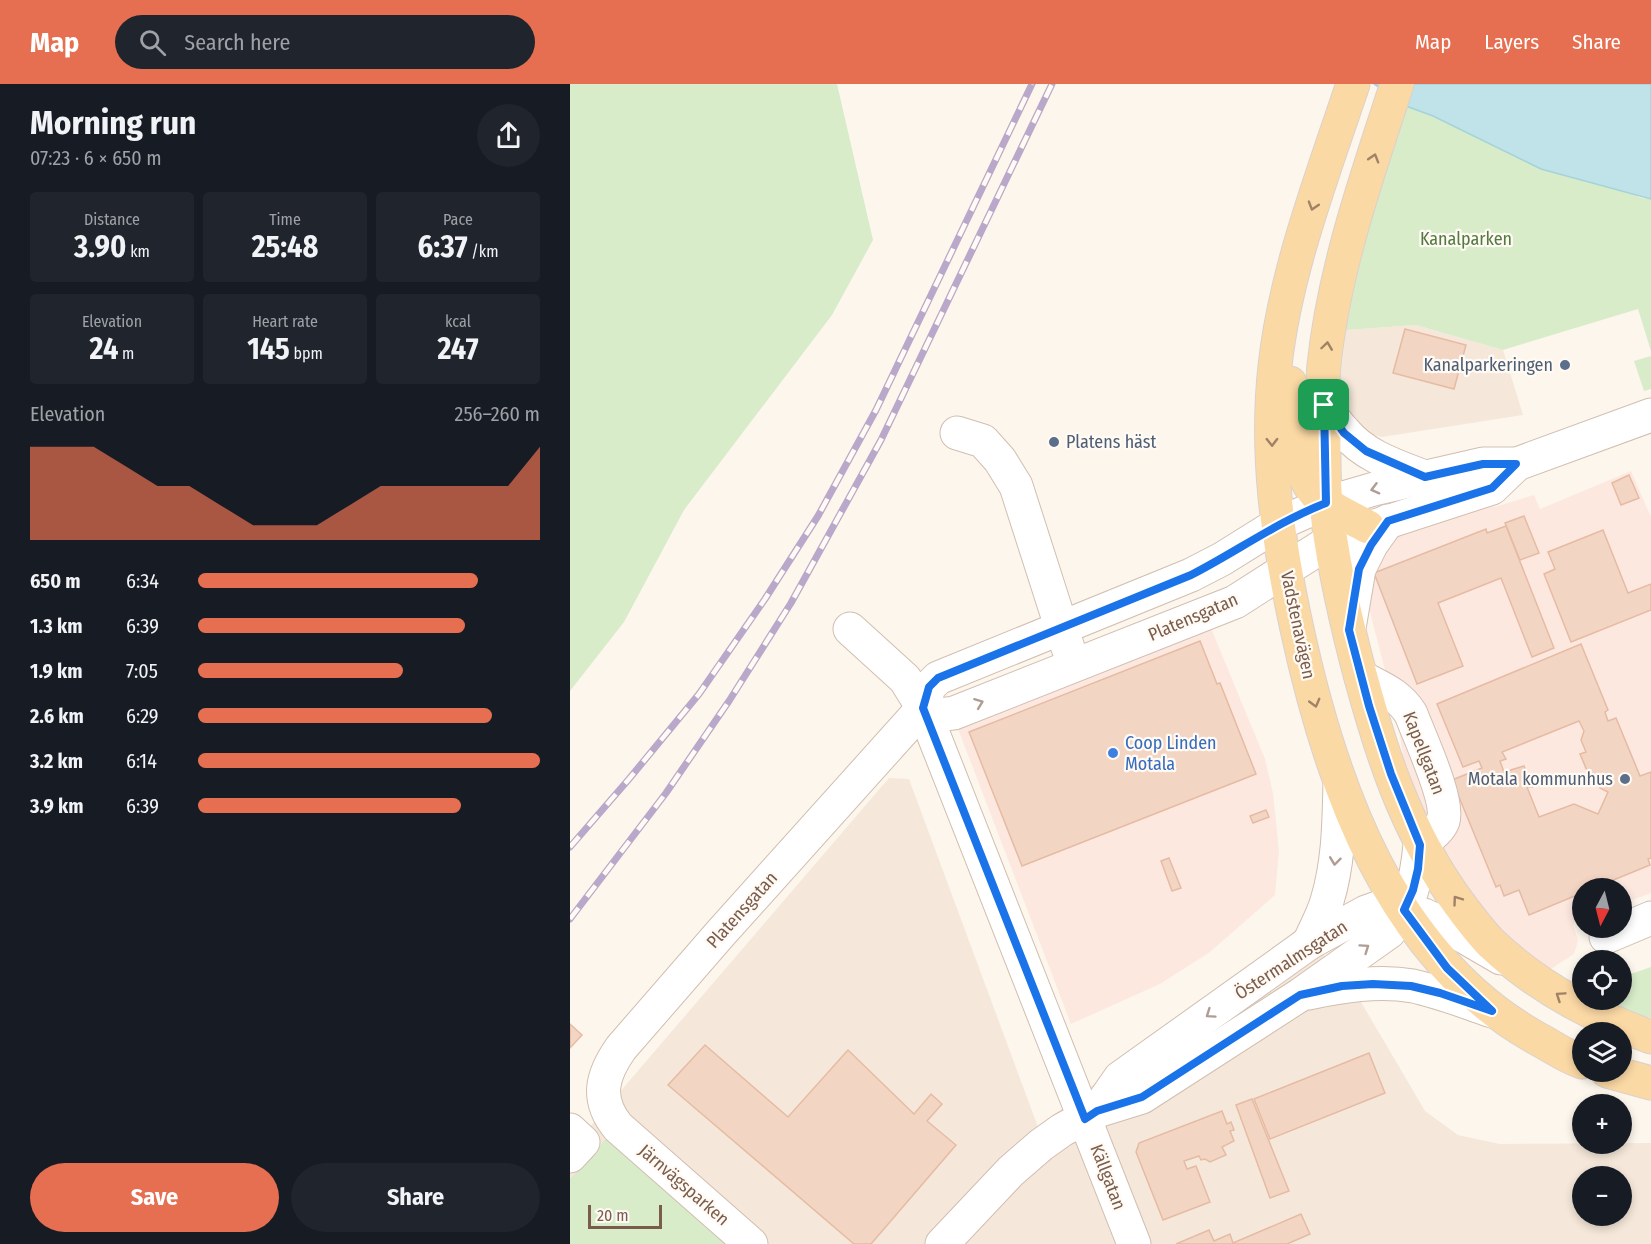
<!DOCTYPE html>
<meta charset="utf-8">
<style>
:root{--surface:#171b24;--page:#20242c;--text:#f1f3f6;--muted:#9ea1a6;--accent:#e76f51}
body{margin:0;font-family:"Fira Sans Condensed",sans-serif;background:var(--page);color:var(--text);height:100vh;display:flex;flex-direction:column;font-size:22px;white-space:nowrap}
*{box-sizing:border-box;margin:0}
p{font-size:20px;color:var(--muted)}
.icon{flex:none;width:33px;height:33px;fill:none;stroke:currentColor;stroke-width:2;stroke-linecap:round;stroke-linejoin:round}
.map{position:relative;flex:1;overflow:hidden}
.sheet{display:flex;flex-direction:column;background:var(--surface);width:570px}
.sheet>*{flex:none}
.needle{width:39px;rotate:187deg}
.controls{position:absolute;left:1002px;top:794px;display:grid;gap:12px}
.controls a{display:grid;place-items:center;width:60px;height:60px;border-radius:50%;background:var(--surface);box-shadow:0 3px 9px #0003;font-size:30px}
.scale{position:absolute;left:18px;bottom:15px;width:74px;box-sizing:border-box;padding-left:6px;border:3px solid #7a5c4d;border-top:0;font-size:16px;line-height:21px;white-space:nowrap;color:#7a5c4d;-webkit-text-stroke:4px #fffaf3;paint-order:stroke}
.pin{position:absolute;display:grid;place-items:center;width:51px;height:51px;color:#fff;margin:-26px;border-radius:12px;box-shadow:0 3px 9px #0006}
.round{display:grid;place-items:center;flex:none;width:63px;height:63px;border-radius:32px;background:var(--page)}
.summary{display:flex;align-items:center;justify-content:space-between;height:102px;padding:0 30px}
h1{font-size:33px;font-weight:700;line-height:45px}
.stats{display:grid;grid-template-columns:repeat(3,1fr);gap:9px;height:102px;padding:6px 30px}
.stats div{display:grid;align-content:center;border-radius:6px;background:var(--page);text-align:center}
.stats b{font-size:30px;font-weight:700}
.stats small{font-size:16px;font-weight:400}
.stats p{font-size:16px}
.chart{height:168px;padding:12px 30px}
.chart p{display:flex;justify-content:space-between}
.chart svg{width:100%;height:108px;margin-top:6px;fill:var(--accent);opacity:.7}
.cta{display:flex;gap:12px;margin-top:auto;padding:12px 30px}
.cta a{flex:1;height:69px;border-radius:36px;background:var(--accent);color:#fff;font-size:24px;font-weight:700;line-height:69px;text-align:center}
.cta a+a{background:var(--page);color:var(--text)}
ul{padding:0 30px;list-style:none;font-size:20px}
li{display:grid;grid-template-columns:96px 72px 1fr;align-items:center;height:45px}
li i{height:15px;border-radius:8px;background:var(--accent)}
header{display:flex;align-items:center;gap:36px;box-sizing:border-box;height:84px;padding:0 30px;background:var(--accent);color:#fff}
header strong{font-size:28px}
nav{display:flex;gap:33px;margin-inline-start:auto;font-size:21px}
.search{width:420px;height:54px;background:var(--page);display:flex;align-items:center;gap:15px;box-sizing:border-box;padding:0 21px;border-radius:33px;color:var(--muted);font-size:22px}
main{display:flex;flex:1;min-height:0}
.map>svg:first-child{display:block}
.residential{fill:#f5e8da;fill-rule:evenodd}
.commercial{fill:#fde8e0}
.green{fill:#d8ecc9}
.water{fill:#bfe3e8;stroke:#a5d3da;stroke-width:1.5}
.building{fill:#f3d5c3;stroke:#e6bba3;stroke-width:1.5;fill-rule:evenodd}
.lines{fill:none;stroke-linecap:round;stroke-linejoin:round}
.minor-casing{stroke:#d1beb0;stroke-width:35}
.major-casing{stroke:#dad1cd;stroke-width:35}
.minor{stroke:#fff;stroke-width:33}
.major{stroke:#fbd9a5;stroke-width:33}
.rail-casing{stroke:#b9a8c9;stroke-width:7}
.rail{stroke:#fffaf3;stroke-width:4.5;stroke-dasharray:14;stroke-linecap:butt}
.oneway{stroke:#a18267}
.oneway2{stroke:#af9d94}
.route-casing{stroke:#fff;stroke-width:12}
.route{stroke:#1a73e8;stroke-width:8}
.service-dot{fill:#5c6f8a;stroke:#fffaf3;stroke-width:2}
.shop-dot{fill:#3f7fe0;stroke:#fffaf3;stroke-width:2}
.labels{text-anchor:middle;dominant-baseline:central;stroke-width:4.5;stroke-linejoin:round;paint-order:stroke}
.park-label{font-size:18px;fill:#537a41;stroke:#fffaf3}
.service-label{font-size:18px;fill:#4e5e75;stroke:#fffaf3;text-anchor:end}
.street-label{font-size:18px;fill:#7a5c4d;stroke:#fffaf3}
.shop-label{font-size:18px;fill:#366cbe;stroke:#fffaf3;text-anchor:start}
</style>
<header>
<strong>Map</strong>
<div class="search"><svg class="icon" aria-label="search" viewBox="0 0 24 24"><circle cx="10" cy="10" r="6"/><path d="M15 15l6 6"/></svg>Search here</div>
<nav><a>Map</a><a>Layers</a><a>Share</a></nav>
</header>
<main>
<section class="sheet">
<div class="summary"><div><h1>Morning run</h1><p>07:23 · 6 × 650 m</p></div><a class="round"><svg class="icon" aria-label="share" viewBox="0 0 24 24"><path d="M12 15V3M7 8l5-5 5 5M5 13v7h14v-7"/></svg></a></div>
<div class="stats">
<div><p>Distance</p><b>3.90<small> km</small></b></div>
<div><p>Time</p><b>25:48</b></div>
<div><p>Pace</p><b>6:37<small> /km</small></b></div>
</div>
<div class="stats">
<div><p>Elevation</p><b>24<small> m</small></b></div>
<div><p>Heart rate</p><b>145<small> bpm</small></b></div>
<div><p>kcal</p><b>247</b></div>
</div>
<div class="chart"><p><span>Elevation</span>256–260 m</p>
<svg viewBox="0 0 160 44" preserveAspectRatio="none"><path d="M0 44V6L10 6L20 6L30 14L40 22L50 22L60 30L70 38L80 38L90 38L100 30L110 22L120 22L130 22L140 22L150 22L160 6V44z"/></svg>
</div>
<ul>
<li><b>650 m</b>6:34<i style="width:82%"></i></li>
<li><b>1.3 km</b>6:39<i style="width:78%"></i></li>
<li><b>1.9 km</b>7:05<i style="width:60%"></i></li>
<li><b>2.6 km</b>6:29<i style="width:86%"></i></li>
<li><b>3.2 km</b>6:14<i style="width:100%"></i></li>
<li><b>3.9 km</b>6:39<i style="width:77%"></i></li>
</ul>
<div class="cta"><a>Save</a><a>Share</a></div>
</section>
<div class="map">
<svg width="1081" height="1160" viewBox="0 0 1081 1160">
<rect width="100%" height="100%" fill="#fdf6ec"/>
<g class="residential">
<polygon points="846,241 933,266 953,331 812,353 794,349 775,322 769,303 776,246"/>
<path d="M 319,694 L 339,695 L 468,1043 L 731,842 L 791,918 L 855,1027 L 888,1051 L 930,1060 L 1081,1059 L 1081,1160 L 0,1160 L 0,1066 ZM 1012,1092 L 1052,1092 L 1052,1131 L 1012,1131 Z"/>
</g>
<g class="commercial">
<polygon points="1061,387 1081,433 1081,809 1052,820 1052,804 1012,804 1012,836 1003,840 1008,857 1004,870 979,886 925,842 869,763 836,690 827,633 798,520 810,464 826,452 886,428 928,422 964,411 970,425"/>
<polygon points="638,537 695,675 703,709 709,767 705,811 640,868 590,900 501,940 385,637"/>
</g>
<g class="green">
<polygon points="0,0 267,0 303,156 262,231 114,426 54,538 0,607"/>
<path d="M 836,22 L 1072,114 L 1081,115 L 1081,267 L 1068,225 L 933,266 L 846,241 L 776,246 C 789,169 813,96 836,22 Z"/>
<polygon points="1081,272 1081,305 1074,307 1064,277"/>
<polygon points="1052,878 1058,891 1081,883 1081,934 1063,929 1034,915 1052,915"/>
<polygon points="39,1051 162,1160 0,1160 0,1095"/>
</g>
<polygon class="water" points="804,0 1081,0 1081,115 971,85 863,32 836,22"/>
<g class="building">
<polygon points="835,245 896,261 884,305 823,289"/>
<polygon points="1059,391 1069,414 1051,421 1042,399"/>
<polygon points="954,432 969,469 950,476 935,439"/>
<polygon points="936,442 984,564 962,573 931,494 868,519 893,582 847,600 804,489 916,445 917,449"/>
<polygon points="1033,446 1058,509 1081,500 1081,526 1001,558 974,490 985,485 978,468"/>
<polygon points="630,557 647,600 650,599 686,690 452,782 399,648"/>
<path d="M 1011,560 L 1038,626 L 1035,628 L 1038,637 L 1046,634 L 1070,692 L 1081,688 L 1081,774 L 1078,775 L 1080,781 L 1024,804 L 1012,804 L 1012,809 L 959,831 L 949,806 L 934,812 L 930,801 L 926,803 L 882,696 L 912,684 L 909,677 L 893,683 L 867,620 ZM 1009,637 L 1014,647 L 1011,656 L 1016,668 L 1010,670 L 1020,694 L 1026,692 L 1030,704 L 1038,708 L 1028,730 L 1004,720 L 969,733 L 957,703 L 962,703 L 954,682 L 934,688 L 930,677 L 936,675 L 932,668 Z"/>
<polygon points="696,726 699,733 683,739 680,732"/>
<polygon points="599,774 611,804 602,807 591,777"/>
<polygon points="0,940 12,951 0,964"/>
<polygon points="135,961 218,1033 278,966 344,1030 361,1010 372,1020 357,1037 386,1061 301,1160 284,1160 98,1001"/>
<polygon points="799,969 815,1009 700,1055 684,1015"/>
<polygon points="682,1015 719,1107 700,1114 666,1021"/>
<polygon points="652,1027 657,1040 661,1038 664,1046 660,1047 664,1057 652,1063 656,1071 640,1078 635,1075 631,1076 629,1072 614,1077 617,1085 626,1082 640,1118 593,1136 566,1068 569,1059"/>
<polygon points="731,1130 740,1150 717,1160 606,1160 639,1146 644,1157 660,1150 663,1159"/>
</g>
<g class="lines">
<g class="minor-casing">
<g id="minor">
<path d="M 754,321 C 760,329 766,339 774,347 C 794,372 826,382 855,393"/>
<polyline points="387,349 413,357 430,376 446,402 498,564"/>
<polyline points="779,544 789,485 801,461 818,437"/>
<polyline points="280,545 335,595 353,624 564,1160"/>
<polyline points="353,624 368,631 384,629 665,518 762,456 922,404 947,380"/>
<polyline points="1036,853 1081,834"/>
<path d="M 739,859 C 745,845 753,831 757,817 C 769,778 769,737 770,698"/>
<path d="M 738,909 C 772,902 808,896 843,902 C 870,908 896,918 922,927"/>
<polyline points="527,1027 550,994 739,859 796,828 810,823 822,823 854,831 869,838 931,874"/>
<polyline points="0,1046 13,1058 0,1072"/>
<path d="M 181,1160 L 48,1043 C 25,1015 32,991 51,964 L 150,850 L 353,624 L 359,603 L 368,594 L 621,491 L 652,475 L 708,440 L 756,419 L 804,405 L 913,380 L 947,380 L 1081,331"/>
<path d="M 372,1160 L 441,1087 L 471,1061 L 492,1046 L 527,1027 L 572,1013 L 730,911 L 819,848 C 841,824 847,792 850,761 C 858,754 869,747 873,737 C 880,717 849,652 841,630 C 829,610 811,604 791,593"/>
</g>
</g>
<g class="major-casing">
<g id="major">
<path d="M 783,0 C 753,90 715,188 705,282 C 695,371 708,458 727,545 C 761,701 820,873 968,955 C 983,963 997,973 1012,978"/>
<path d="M 827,0 C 797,92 764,185 754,281 C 752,299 754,318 754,336 C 754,364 753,391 756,419 C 761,471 773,524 786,575 C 809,663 835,747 890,821 C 900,834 910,848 921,859 C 967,903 1022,932 1081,953"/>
<path d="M 720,299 C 724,338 721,389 753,417 C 766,428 784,435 798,443"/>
<polyline points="1037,987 1081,999"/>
</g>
</g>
<use href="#minor" class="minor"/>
<use href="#major" class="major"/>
<g class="rail-casing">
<g id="rail">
<polyline points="0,763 59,695 129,610 195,515 248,432 306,326 462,0"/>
<polyline points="0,835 96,709 159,617 221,519 311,356 482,0"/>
</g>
</g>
<use href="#rail" class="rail"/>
</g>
<defs><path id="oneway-chevron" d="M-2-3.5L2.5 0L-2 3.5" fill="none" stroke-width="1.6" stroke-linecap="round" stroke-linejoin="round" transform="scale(1.5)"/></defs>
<g class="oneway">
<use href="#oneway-chevron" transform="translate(804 74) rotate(-73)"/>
<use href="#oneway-chevron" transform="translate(743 122) rotate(107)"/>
<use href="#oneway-chevron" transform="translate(757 262) rotate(-82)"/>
<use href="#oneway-chevron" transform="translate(702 358) rotate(89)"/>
<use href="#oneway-chevron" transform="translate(745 619) rotate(75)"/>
<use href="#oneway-chevron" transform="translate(887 816) rotate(-126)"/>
<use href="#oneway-chevron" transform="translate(990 912) rotate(-146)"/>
</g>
<g class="oneway2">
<use href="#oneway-chevron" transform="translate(805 405) rotate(165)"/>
<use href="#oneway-chevron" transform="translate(409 619) rotate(-21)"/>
<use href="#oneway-chevron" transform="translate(765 777) rotate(97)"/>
<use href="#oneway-chevron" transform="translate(795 864) rotate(-35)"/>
<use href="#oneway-chevron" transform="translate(640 930) rotate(145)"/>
</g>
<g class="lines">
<g class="route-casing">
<path id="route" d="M 754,321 L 774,349 L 796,367 L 855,393 L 913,380 L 946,380 L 922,404 L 818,437 L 801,461 L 789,485 L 779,546 L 799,622 L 821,690 L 850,761 L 848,785 L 843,806 L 834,826 L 877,884 L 922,927 L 870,909 L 841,902 L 803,900 L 772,902 L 730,911 L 572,1013 L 527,1027 L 515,1035 L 353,624 L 359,603 L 368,594 L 621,491 C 666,468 707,438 756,419 Z"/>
</g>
<use href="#route" class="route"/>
</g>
<g class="service-dot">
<circle cx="995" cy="281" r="6"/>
<circle cx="484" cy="358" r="6"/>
<circle cx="1055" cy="695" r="6"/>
</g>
<circle class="shop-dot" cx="543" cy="669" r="6"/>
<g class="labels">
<g class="park-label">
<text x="896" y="155">Kanalparken</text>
</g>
<g class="service-label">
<text x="983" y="281">Kanalparkeringen</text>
<text x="496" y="358" text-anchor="start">Platens häst</text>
<text x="1043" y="695">Motala kommunhus</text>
</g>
<g class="street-label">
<text transform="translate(623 533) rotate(-23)">Platensgatan</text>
<text transform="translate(728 541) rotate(78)">Vadstenavägen</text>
<text transform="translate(854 669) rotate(69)">Kapellgatan</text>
<text transform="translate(172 826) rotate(-48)">Platensgatan</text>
<text transform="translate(721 876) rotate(-33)">Östermalmsgatan</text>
<text transform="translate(538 1093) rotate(69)">Källgatan</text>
<text transform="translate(114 1101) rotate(41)">Järnvägsparken</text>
</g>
<g class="shop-label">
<text x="555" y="659">Coop Linden<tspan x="555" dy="21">Motala</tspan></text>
</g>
</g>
</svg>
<div class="controls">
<a><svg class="needle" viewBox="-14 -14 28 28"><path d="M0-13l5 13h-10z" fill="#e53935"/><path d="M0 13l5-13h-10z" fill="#9ea1a6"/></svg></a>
<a><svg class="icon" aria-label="locate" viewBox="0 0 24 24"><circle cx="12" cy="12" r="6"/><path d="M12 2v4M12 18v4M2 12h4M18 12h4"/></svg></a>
<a><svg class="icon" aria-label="layers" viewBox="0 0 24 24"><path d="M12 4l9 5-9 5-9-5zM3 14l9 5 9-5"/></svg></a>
<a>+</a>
<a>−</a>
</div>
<div class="scale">20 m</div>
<div class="pin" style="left:754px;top:321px;background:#1e9e55"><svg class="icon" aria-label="arrive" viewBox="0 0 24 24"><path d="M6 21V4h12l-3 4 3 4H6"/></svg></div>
</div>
</main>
